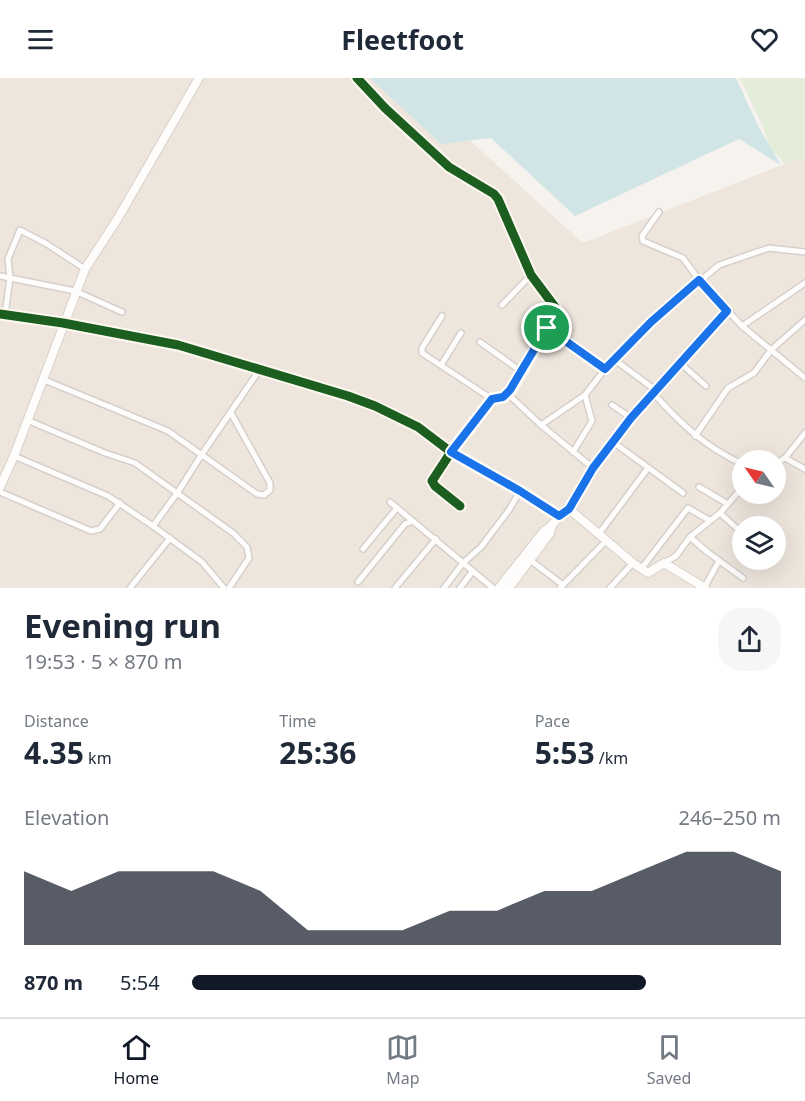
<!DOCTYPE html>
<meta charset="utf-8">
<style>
:root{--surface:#fff;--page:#f6f6f7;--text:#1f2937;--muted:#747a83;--line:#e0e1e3;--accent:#111827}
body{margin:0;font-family:"Noto Sans",sans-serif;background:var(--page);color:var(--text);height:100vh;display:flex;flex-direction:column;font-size:22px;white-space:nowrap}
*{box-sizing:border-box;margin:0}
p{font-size:20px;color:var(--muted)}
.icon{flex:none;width:33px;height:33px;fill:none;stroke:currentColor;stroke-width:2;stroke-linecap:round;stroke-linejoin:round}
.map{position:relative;height:510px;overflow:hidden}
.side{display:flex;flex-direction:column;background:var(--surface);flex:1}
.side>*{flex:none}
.needle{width:39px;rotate:304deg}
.fabs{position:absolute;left:732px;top:372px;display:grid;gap:12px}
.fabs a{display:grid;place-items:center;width:54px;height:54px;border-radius:50%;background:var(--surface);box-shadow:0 6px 24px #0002;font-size:30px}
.pin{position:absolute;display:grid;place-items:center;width:51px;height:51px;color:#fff;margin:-26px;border:3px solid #fff;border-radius:50%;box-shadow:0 2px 6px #0007}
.round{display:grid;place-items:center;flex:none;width:63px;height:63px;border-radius:24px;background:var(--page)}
.headline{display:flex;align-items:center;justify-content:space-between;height:102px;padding:0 24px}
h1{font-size:33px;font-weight:700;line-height:45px}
.metrics{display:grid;grid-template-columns:repeat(3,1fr);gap:9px;height:102px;padding:6px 24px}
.metrics div{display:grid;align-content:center}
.metrics b{font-size:30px;font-weight:700}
.metrics small{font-size:16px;font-weight:400}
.metrics p{font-size:16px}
.chart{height:168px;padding:12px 24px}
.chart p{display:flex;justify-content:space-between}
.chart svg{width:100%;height:108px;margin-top:6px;fill:var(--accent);opacity:.7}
ul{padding:0 24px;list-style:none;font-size:20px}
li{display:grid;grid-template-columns:96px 72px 1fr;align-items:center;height:45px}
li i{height:15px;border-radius:8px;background:var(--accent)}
header{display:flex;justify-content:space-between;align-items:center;height:78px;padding:0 24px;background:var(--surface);font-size:27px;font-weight:700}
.tab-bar{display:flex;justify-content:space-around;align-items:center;height:84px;border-top:2px solid var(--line);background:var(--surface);font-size:16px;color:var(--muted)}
.tab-bar a{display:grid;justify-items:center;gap:3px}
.tab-bar .current{color:var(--accent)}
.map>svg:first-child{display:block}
.residential{fill:#eee6dd;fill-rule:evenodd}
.green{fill:#e4ecda}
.water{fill:#d1e4e6}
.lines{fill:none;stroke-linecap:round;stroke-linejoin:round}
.street-casing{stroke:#d6d0cc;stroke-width:8}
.secondary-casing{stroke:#d6d0ca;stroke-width:10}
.street{stroke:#fefdfc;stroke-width:5}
.secondary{stroke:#fefdfc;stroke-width:8}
.cycleway-casing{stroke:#fdf8f0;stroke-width:13}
.cycleway{stroke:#1b5e20;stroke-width:9}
.route-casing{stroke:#fff;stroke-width:12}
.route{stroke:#1a73e8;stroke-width:8}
</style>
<header><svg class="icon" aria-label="menu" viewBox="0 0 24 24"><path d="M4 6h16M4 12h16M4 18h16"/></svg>Fleetfoot<svg class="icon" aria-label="heart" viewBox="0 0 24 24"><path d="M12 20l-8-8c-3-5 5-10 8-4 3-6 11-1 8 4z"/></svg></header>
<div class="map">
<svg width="805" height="510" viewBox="0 0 805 510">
<rect width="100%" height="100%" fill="#f6f3ee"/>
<path class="residential" d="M 0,0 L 401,0 L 583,165 L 805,78 L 805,510 L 0,510 ZM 742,382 L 776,382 L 776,416 L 742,416 ZM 742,448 L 776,448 L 776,482 L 742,482 Z"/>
<polygon class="green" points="740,0 805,0 805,80 785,86 770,70 763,49"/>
<polygon class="water" points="370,0 736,0 758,48 781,87 739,61 575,138 491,60 441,66"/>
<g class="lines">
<g class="street-casing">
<g id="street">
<polyline points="357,0 385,30 449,89 494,116 498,121 531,197 555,229 552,241 511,312 503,319 492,321 451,374 432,403 435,408 460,428"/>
<polyline points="659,134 642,158 643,163 683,180 699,202 742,248 805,300"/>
<polyline points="0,198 75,213 122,234"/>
<polyline points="502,227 531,197"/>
<polyline points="5,237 10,200 8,181 20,152 47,166 85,191"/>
<polyline points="442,238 422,270 422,275 492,321"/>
<polyline points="742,248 805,205"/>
<polyline points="547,250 605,291"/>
<polyline points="480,264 522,294"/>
<path d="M 615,282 L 654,311 L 653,315 C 681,346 704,368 742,386"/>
<polyline points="680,285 706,308"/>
<polyline points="441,287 461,255"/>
<polyline points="42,301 168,353 257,416 264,417 270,412 270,405 231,335"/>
<polyline points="508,316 541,347 593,390"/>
<polyline points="612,327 631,340"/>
<polyline points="27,342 105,375 135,385 233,455 247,469 249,480 229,510"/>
<polyline points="541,347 585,317 605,291 651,244 719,187 769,170 805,174"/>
<polyline points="695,358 728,310 754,295 771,272 805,242"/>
<polyline points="613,364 683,415"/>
<polyline points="573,374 592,343 585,317"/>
<polyline points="14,378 108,418 153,448 202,484 224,510"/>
<polyline points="785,380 805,391"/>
<polyline points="776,385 785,380 805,355"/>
<polyline points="699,409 728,426"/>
<polyline points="0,414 91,453 100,451 120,425"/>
<polyline points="390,424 493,510"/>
<polyline points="569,431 593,390 631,340 727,233"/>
<polyline points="720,435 742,455"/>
<polyline points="153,448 178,414 202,376 260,291"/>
<polyline points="598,457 648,390"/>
<polyline points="690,459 706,473 743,500"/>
<polyline points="363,471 397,430"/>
<polyline points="530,482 563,507"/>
<polyline points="664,485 676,478 690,459 720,435 742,410"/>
<polyline points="641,491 688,430 709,442"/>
<polyline points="358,504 405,446 413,443"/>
<polyline points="130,510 170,460"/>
<polyline points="395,510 436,461"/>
<polyline points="444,510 463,485 481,469 509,432 520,413"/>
<polyline points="460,510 472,494"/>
<polyline points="560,510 606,463"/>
<polyline points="610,510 633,485"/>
<polyline points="704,510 719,483"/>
</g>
</g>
<g class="secondary-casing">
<g id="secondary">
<polyline points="0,236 63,245 178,267 348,318 375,328 418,349 451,374 520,413 559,438"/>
<polyline points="0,409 14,378 85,191 118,140 199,0"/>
<path d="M 499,510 L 544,453 C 554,447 559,437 569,431 L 633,485 L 648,495 L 664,485 L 705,510"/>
<polyline points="509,510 550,455 552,448"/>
</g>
</g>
<use href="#street" class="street"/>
<use href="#secondary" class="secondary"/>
<g class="cycleway-casing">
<g id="cycleway">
<polyline points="357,0 385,30 449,89 494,116 498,121 531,197 555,229 552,241 511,312 503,319 492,321 451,374 432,403 435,408 460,428"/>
<polyline points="0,236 63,245 178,267 348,318 375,328 418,349 451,374 520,413 559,438"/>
</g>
</g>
<use href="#cycleway" class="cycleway"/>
</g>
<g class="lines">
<g class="route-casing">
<polygon id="route" points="699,202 727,233 631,340 593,390 569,431 559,438 520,413 451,374 492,321 503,319 510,312 547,250 605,291 651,244"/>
</g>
<use href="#route" class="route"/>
</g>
</svg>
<div class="fabs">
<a><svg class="needle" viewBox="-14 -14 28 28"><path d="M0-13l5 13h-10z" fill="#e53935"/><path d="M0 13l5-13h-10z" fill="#747a83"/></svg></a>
<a><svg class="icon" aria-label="layers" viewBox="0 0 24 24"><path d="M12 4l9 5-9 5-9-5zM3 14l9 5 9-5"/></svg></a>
</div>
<div class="pin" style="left:547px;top:250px;background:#1e9e55"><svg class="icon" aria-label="arrive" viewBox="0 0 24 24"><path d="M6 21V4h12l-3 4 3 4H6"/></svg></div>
</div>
<section class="side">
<div class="headline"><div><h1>Evening run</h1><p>19:53 · 5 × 870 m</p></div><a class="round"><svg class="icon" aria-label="share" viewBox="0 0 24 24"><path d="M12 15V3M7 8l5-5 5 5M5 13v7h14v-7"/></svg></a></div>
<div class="metrics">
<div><p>Distance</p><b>4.35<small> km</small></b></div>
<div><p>Time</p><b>25:36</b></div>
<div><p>Pace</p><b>5:53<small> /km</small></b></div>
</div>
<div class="chart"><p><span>Elevation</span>246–250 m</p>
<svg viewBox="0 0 160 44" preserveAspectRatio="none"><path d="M0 44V14L10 22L20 14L30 14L40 14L50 22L60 38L70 38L80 38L90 30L100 30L110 22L120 22L130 14L140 6L150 6L160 14V44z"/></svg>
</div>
<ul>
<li><b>870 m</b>5:54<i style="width:77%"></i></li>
</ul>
</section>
<nav class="tab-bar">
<a class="current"><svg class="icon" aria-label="home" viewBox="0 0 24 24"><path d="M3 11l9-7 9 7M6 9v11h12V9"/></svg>Home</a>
<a><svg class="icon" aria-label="map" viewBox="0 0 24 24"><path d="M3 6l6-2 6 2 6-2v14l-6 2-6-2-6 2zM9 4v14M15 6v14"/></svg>Map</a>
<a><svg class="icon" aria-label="saved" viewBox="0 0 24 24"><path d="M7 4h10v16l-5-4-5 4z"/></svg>Saved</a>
</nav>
